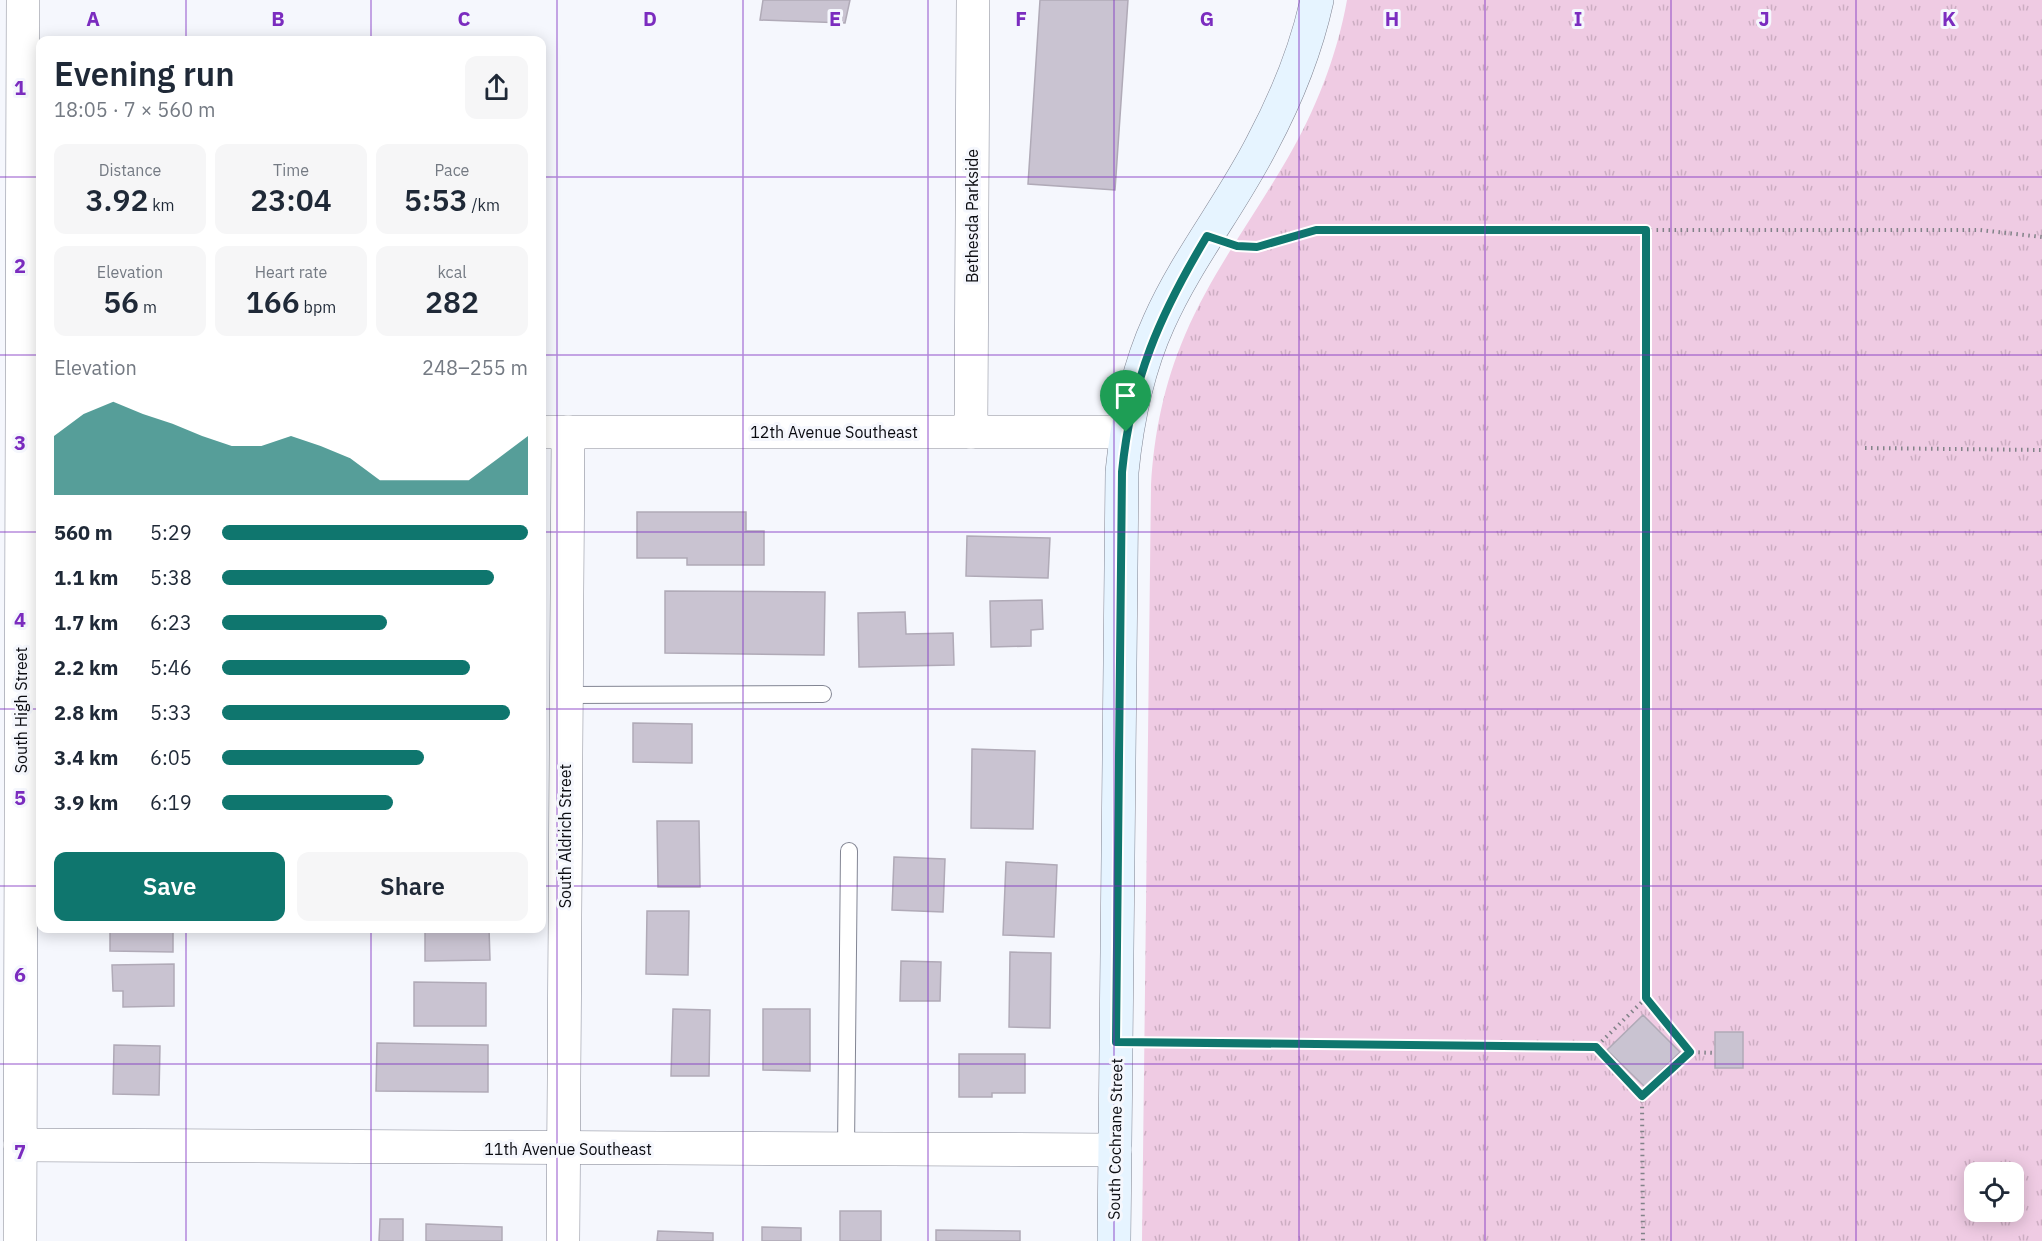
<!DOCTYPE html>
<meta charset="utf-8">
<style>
:root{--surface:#fff;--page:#f6f6f7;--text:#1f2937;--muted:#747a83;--accent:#0f766e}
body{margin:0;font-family:"IBM Plex Sans",sans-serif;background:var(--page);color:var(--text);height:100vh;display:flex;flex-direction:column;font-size:22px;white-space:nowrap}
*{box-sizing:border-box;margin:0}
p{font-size:20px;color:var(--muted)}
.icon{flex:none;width:33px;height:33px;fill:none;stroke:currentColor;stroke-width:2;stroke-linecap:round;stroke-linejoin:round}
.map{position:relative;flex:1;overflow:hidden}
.side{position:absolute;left:36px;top:36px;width:510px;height:897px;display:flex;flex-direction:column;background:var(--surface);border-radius:12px;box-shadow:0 3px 15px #0003}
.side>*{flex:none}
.tools{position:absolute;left:1964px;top:1162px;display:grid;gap:12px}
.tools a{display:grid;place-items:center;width:60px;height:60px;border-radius:12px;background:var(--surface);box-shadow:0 3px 15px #0003;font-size:30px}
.pin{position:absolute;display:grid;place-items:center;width:51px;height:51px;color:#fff;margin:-62px -26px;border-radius:50% 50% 50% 0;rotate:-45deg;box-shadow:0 0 6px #0007}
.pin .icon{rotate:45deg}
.round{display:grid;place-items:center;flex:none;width:63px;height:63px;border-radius:12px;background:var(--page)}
.head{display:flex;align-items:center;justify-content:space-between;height:102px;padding:0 18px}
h1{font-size:33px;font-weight:600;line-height:45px}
.stats{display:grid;grid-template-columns:repeat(3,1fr);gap:9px;height:102px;padding:6px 18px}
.stats div{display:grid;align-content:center;border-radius:12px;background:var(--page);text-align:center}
.stats b{font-size:30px;font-weight:600}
.stats small{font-size:16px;font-weight:400}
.stats p{font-size:16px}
.chart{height:168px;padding:12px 18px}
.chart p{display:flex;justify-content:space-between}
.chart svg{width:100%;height:108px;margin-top:6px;fill:var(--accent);opacity:.7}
.cta{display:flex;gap:12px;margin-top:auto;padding:12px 18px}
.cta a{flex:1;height:69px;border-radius:12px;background:var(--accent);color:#fff;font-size:24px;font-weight:600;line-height:69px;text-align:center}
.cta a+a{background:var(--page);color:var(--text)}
ul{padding:0 18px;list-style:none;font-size:20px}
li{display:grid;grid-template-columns:96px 72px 1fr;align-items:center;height:45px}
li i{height:15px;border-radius:8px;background:var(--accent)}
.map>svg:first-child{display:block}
.park{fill:url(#park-tufts);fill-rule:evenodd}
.building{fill:#c9c3d1;stroke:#b0aab7;stroke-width:1.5}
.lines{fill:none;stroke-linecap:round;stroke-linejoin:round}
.lane-casing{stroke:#828593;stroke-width:18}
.street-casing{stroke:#828593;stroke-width:34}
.secondary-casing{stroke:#828593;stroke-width:34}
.path{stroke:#828389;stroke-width:4;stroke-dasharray:1.5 4.5;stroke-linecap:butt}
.lane{stroke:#fff;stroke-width:16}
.street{stroke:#fff;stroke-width:33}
.secondary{stroke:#e6f4ff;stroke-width:33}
.route-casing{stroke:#fff;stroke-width:12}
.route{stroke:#0f766e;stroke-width:8}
.grid{fill:none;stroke:#7b2cbf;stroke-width:1.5;stroke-opacity:0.55}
.labels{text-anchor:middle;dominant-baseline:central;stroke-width:6;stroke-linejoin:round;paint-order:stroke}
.street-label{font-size:16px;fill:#0a0b10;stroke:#f5f7fd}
.grid-label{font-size:20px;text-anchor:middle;font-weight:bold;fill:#7b2cbf;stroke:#f5f7fd;stroke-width:6;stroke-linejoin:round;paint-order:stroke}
</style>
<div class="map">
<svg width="2042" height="1241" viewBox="0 0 2042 1241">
<defs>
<pattern id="park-tufts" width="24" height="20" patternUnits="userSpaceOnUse" patternTransform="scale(1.5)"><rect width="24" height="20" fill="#efcbe3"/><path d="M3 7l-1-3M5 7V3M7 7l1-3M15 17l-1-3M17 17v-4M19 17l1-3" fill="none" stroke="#ccadc2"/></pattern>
</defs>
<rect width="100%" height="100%" fill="#f5f7fd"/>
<path class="park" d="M 1347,0 L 2042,0 L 2042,1241 L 1142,1241 L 1151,485 C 1154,433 1164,384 1185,335 C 1211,274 1252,219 1286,161 C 1315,112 1337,56 1347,0 ZM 1974,1173 L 2013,1173 L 2013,1212 L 1974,1212 Z"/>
<g class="building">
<polygon points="763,0 850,0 845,23 760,20"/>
<polygon points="1040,0 1128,0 1115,190 1028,184"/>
<polygon points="637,512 746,512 746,531 764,531 764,565 687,565 687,558 637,558"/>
<polygon points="967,536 1050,538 1048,578 966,576"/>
<polygon points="665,591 825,592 824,655 665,653"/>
<polygon points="1042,600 1043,629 1031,630 1031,646 991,647 990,601"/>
<polygon points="905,612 906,634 953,633 954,665 859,667 858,613"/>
<polygon points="633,723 692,724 692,763 633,762"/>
<polygon points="972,749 1035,751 1033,829 971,828"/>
<polygon points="657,821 699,821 700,887 658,887"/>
<polygon points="894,857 945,859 943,912 892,910"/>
<polygon points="1006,862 1057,865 1054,937 1003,935"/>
<polygon points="647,911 689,911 688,975 646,974"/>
<polygon points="110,928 173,928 173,952 110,951"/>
<polygon points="425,928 489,928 490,960 425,961"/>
<polygon points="1010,952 1051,953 1050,1028 1009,1027"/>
<polygon points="901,961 941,962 940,1001 900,1001"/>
<polygon points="174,964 174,1006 123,1007 123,991 113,991 112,965"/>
<polygon points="414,982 486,983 486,1026 414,1026"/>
<polygon points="673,1009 710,1010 709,1076 671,1076"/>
<polygon points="763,1009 810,1009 810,1071 763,1070"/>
<polygon points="1643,1015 1680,1052 1645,1087 1607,1050"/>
<rect x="1715" y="1032" width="28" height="36"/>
<polygon points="377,1043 488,1045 488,1092 376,1091"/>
<polygon points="114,1045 160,1046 159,1095 113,1094"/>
<polygon points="959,1054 1025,1054 1025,1093 992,1093 992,1097 959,1097"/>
<rect x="840" y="1211" width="41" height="30"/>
<polygon points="380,1219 403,1219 403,1241 379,1241"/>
<polygon points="426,1224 502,1227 502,1241 426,1241"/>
<polygon points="762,1227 801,1228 801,1241 762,1241"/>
<polygon points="936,1230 1020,1231 1020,1241 936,1241"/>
<polygon points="658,1231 713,1233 713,1241 657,1241"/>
</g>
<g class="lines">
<g class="lane-casing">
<g id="lane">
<polyline points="566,695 823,694"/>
<polyline points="846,1149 849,851"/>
</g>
</g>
<g class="street-casing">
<g id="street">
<polyline points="542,432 1126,432"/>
<polyline points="971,432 973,0"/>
<polyline points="20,1145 1115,1150"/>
<polyline points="20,1241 23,0"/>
<polyline points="563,1241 568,432"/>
</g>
</g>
<g class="secondary-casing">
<path id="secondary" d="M 1114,1241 L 1122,472 C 1127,421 1138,368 1159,322 C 1187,259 1231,205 1262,144 C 1286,99 1306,50 1317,0"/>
</g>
<g class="path">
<polyline points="1646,230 1646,998 1690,1052 1715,1053"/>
<polyline points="1239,246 1257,247 1316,230 1980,230 2042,237"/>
<polyline points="1865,448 2042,450"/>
<polyline points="1148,1042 1596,1047 1646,998"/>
<polyline points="1596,1047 1642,1096 1643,1241"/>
<polyline points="1642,1096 1690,1052"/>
</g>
<use href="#lane" class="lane"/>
<use href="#street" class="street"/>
<use href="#secondary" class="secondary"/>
</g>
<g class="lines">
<g class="route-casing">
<path id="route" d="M 1316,230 L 1646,230 L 1646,998 L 1690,1052 L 1642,1096 L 1596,1047 L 1116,1042 L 1122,472 C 1131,380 1160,314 1207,236 L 1237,246 L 1257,247 Z"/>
</g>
<use href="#route" class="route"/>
</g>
<path class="grid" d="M 186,0 L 186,40M 371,0 L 371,40M 557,0 L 557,1241M 743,0 L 743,1241M 928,0 L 928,1241M 1114,0 L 1114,1241M 1299,0 L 1299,1241M 1485,0 L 1485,1241M 1671,0 L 1671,1241M 1856,0 L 1856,1241M 0,177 L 40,177M 542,177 L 2042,177M 0,355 L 40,355M 542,355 L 2042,355M 0,532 L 40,532M 542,532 L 2042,532M 0,709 L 40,709M 542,709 L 2042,709M 0,886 L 40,886M 542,886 L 2042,886M 186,928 L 186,1241M 371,928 L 371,1241M 0,1064 L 2042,1064"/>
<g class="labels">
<g class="street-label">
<text transform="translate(972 216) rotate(-90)">Bethesda Parkside</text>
<text x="834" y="432">12th Avenue Southeast</text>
<text transform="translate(21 710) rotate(-90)">South High Street</text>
<text transform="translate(565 836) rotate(-90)">South Aldrich Street</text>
<text transform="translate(1115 1139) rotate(-89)">South Cochrane Street</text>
<text x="568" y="1149">11th Avenue Southeast</text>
</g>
</g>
<g class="grid-label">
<text x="93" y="26">A</text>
<text x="278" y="26">B</text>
<text x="464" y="26">C</text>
<text x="650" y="26">D</text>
<text x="835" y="26">E</text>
<text x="1021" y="26">F</text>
<text x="1207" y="26">G</text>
<text x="1392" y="26">H</text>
<text x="1578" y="26">I</text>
<text x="1764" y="26">J</text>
<text x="1949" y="26">K</text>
<text x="20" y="95">1</text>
<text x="20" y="273">2</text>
<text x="20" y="450">3</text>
<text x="20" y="627">4</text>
<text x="20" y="805">5</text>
<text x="20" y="982">6</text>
<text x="20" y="1159">7</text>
</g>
</svg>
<div class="tools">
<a><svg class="icon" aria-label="locate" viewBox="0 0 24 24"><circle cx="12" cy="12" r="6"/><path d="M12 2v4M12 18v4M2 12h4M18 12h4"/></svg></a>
</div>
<div class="pin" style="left:1126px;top:432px;background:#1e9e55"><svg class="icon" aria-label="arrive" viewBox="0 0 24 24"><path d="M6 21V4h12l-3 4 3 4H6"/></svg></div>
<section class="side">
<div class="head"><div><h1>Evening run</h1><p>18:05 · 7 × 560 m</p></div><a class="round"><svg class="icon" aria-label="share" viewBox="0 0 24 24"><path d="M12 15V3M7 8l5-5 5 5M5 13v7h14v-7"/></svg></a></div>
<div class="stats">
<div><p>Distance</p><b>3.92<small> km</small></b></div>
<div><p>Time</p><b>23:04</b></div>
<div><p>Pace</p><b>5:53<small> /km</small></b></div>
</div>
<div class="stats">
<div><p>Elevation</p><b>56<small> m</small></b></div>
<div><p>Heart rate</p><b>166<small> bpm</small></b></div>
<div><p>kcal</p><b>282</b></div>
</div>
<div class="chart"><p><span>Elevation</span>248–255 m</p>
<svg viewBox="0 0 160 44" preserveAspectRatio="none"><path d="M0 44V20L10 11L20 6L30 11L40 15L50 20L60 24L70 24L80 20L90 24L100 29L110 38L120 38L130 38L140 38L150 29L160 20V44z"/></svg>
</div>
<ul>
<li><b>560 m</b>5:29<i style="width:100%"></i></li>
<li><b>1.1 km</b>5:38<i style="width:89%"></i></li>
<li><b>1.7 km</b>6:23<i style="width:54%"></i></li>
<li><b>2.2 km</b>5:46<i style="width:81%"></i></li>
<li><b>2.8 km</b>5:33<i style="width:94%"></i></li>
<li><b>3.4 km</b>6:05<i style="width:66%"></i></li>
<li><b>3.9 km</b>6:19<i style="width:56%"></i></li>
</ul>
<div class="cta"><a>Save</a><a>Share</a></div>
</section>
</div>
